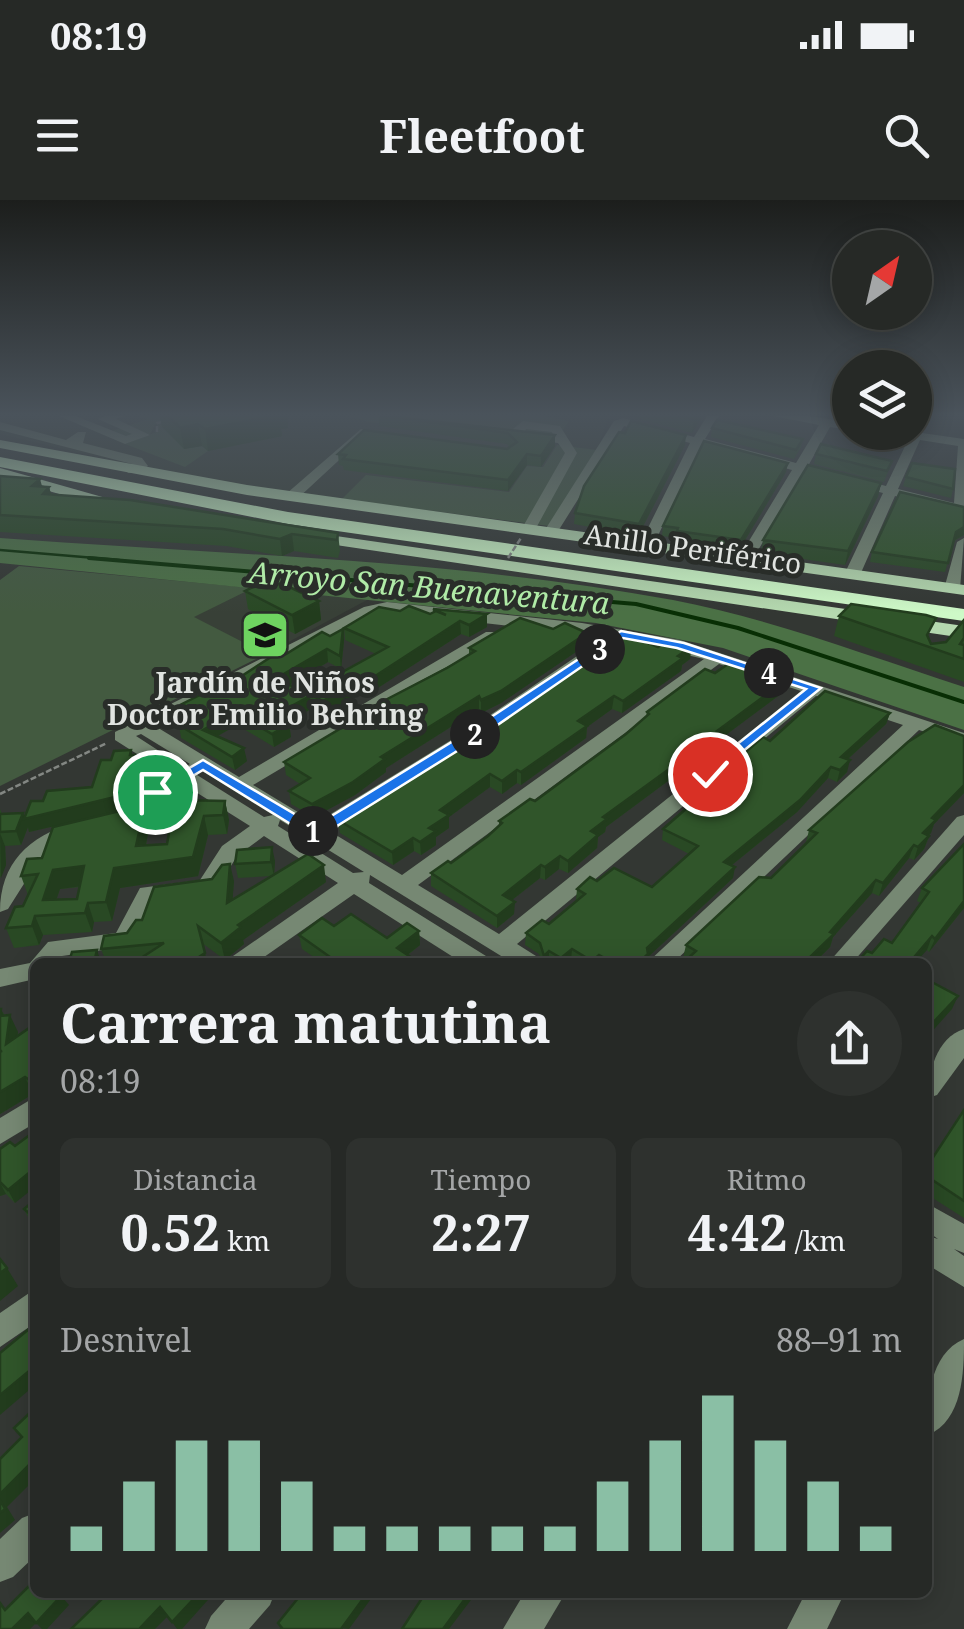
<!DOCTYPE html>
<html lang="es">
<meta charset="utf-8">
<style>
:root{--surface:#262926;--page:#2e312e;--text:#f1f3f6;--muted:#a4a6a7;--line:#424543;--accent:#8abfa5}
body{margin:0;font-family:"Noto Serif",serif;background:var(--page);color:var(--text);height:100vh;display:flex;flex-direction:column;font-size:38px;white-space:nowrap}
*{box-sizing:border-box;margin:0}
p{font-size:32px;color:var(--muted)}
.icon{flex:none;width:55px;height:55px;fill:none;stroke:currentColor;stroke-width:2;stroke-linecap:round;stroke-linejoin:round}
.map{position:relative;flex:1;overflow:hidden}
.side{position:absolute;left:30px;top:758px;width:902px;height:640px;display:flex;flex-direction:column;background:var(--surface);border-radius:15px;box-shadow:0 5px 25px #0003,0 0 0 2px var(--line)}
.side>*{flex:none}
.needle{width:65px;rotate:34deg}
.tools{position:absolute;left:832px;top:30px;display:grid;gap:20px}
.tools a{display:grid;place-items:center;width:100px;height:100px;border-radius:50%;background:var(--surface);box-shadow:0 5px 25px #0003,0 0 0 2px var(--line);font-size:50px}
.pin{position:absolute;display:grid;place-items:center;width:85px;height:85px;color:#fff;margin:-42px;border:5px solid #fff;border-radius:50%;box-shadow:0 2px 10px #0007}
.km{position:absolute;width:50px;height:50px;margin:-25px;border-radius:50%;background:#222;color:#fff;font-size:28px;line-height:50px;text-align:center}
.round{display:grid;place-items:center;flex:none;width:105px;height:105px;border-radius:52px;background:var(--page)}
.overview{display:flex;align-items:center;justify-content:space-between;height:170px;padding:0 30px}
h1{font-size:55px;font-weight:700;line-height:75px}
.stats{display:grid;grid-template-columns:repeat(3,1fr);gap:15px;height:170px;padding:10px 30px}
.stats div{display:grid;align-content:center;border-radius:15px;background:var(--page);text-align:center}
.stats b{font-size:50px;font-weight:700}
.stats small{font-size:28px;font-weight:400}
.stats p{font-size:28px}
.chart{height:280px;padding:20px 30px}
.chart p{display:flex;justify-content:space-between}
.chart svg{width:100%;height:180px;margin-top:10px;stroke:var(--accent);stroke-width:6}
.status{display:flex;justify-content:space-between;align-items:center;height:70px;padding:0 50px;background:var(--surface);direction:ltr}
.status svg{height:28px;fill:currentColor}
header{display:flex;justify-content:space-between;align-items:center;height:130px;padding:0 30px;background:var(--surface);font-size:45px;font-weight:700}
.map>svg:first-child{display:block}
.built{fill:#384037}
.green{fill:#435a40}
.forest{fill:#4b7145}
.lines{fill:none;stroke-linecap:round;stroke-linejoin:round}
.stream-far1{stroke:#082e04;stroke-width:2.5}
.stream{stroke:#082e04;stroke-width:4}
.path{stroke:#838783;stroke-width:2.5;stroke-dasharray:6 2.5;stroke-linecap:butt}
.minor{fill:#768873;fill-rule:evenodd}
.major{fill:#b5d9af;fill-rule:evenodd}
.highway{fill:#cef9c7;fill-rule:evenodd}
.path-bridge{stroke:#838783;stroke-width:2.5;stroke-dasharray:6 2.5;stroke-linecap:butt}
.wall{fill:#294924;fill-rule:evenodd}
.shaded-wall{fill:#223c1d}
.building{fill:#30552a;stroke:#223c1d;stroke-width:2.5;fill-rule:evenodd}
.route{fill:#1a73e8;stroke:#fff;stroke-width:2.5}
.labels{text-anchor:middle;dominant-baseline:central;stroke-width:10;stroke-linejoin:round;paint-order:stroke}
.far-street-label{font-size:28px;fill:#e1e4e1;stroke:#292d29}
.far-poi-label{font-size:28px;font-weight:bold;fill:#e1e4e1;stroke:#292d29}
.far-water-label{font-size:30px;font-style:italic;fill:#b0eba7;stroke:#292d29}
</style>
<div class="status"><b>08:19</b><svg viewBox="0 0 49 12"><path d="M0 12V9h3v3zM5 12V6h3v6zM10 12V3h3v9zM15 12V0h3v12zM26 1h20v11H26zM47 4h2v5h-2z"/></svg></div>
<header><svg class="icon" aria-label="menu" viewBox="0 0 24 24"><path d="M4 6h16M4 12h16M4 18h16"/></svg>Fleetfoot<svg class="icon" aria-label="search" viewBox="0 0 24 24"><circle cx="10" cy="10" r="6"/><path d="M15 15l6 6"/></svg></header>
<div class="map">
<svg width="964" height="1429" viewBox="0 0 964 1429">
<rect width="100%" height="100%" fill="#333733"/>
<g class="built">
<polygon points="0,213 610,213 597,250 549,326 280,292 156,271 0,234"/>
<polygon points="253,388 369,399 266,454 193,417"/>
</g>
<g class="green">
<polygon points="133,213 194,213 202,246 208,251 185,267 125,244 159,231 156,223 150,234 125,242 106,233 148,219"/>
<polygon points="340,213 527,213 569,221 554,244 368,222"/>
<polygon points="557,245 597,250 549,326 342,299 366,275 509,292 527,266 543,267"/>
<polygon points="19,366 253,388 194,417 266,454 0,586 0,380"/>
</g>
<path class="forest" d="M 0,338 C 224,355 451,359 673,400 C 772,419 868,456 964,487 L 964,530 L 723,448 L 596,423 L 0,363 Z"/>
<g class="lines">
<polyline class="stream-far1" points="0,350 119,360"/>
<polyline class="stream" points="89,358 636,404 738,428 964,502"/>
<g class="path">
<polyline points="157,232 157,223 162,222"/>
<polyline points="0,594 107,543"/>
</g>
<g class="minor">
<polygon points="52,213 68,213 126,236 132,234 98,219 112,213 130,213 116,219 150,235 125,244"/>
<path d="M 709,213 L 721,213 L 705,239 L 796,263 L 819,225 L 758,213 L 787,213 L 850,222 L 850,230 L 830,227 L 808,266 L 886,286 L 909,238 L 887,232 L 915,232 L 964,239 L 964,314 L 895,296 L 860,375 L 847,378 L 844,375 L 883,293 L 804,273 L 751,362 L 741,362 L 738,359 L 792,270 L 701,246 L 653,346 L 641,349 L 639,346 L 690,243 L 624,226 L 555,336 L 545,336 L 543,333 L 614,221 L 623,218 L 694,237 ZM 920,240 L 958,246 L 954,303 L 898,289 Z"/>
<path d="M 523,221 L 560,226 L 577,253 L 535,330 L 528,334 L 521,330 L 565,253 L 558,243 L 512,236 L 512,230 ZM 526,229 L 552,232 L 553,235 L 525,231 Z"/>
<polygon points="0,222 66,240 78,232 86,232 83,243 142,258 148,266 138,273 128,273 126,270 132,264 0,230"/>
<polygon points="361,229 398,237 392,241 364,237 296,300 286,300 286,294"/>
<polygon points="964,338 960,389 946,392 944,389 957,342"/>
<path d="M 387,402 L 582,423 L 680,440 L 964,533 L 964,545 L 919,530 L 674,762 L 648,762 L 903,525 L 816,496 L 517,744 L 536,756 L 539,762 L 511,762 L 370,675 L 369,683 L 486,756 L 489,762 L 461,762 L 354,694 L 257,762 L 230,762 L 233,756 L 338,683 L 264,636 L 237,656 L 215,692 L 156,700 L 132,746 L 62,756 L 55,762 L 35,762 L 35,779 L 0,787 L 0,769 L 30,763 L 48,742 L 116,733 L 140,688 L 200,680 L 222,646 L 250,626 L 183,584 C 158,599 136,634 104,628 L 101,623 L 104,618 C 130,612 146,589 170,575 L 115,540 L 115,532 L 364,407 ZM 387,412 L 605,437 L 474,526 L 316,623 L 253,585 L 498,440 L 498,432 L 486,432 L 239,577 L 155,526 L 374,414 ZM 623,440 L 704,459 L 402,675 L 331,632 L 488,534 ZM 719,464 L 801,491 L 499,734 L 418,685 ZM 141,534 L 190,564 L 184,567 L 136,536 ZM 202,571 L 273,615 L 264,617 L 197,575 ZM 280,620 L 364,672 L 353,673 L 278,626 Z"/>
<polygon points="964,615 964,635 853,762 829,762 957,617"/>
<path d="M 74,623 L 84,630 L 81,635 L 46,649 L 8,709 L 0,712 C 0,663 29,636 74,623 Z"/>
<path d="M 964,829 L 964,858 L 937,895 L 928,898 C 928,873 936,838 964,829 Z"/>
<polygon points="35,897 35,923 0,944 0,918"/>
<polygon points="928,1004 964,1024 964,1053 954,1049 964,1056 964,1087 928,1065 928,1036 938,1039 928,1032"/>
<polygon points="35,1089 35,1123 0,1147 0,1113"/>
<path d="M 964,1139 C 964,1172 963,1220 928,1235 C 926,1203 929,1154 964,1139 Z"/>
<polygon points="35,1313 35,1356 13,1377 0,1382 0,1339 22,1318"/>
<polygon points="232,1392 275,1392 270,1405 249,1429 205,1429 211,1416"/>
<polygon points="525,1392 566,1392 544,1429 503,1429"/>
<polygon points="806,1392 845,1392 827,1429 787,1429"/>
</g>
<g class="major">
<polygon points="0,240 247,285 964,385 964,395 247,295 0,248"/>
<polygon points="0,268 120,302 123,305 115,310 0,277"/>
<polygon points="308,332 964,426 964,438 302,340 300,337"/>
</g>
<polygon class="highway" points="0,257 288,312 964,409 964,421 288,324 0,267"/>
<polyline class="path-bridge" points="508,358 521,338"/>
</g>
<g class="wall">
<polygon points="159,213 287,213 288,228 281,229 282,236 208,251 202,246 184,249 162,227"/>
<polygon points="637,213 702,213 702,217 692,233 636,218"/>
<polygon points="379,215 555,235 555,246 541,267 527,265 508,291 344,270 343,266 339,265 338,254 507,249 510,247 507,244 379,226"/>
<polygon points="712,228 803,239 801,247 794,259 711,237"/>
<polygon points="685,245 638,336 574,324 575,313"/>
<polygon points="816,254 892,261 884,282 814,264"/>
<polygon points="786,272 739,350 676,341 676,338 662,336 663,326"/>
<polygon points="0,276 49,287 51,294 338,333 340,351 338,358 294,351 282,356 226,346 0,332"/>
<polygon points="906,277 953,289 951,298 903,286"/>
<polygon points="881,283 878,296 845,365 761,353 763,340"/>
<polygon points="964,307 964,335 954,341 945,372 870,362 872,352"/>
<polygon points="271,388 319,401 321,420 295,434 248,409 245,391"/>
<polygon points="433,409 487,427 469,437 461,434 370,493 357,495 325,513 311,506 311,509 286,523 289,524 291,537 274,547 237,525 217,536 247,561 235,570 181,538 179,525 187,518 185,516 182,504 223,488 286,454 330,436 343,429 344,441 341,469 328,462 289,485 306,494 306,492 376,454 345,440 344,428 400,411 430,414 433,413"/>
<polygon points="839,416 929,440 931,444 946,442 964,420 964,482 834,436"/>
<polygon points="553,429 587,433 586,445 501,503 481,513 479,509 386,568 386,572 355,595 314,617 291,604 289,591 300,584 286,575 284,562 349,523 349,519 469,455 469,448"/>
<polygon points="658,447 691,447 690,459 682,465 681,471 622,513 612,509 587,527 586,538 521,585 517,583 502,594 490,587 449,617 449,628 436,637 436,645 421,655 414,651 393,665 340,633 338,620"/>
<polygon points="715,473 786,490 723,537 721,546 703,560 699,558 606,627 605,632 598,637 597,648 568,673 559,669 545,680 540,678 512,700 514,714 497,728 431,686 431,673 451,663 488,636 499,626 499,621 535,601 626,534 646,517 647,512"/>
<polygon points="890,513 886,524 848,559 847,572 837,582 828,578 797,612 732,665 733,678 648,757 647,762 574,762 571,761 569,762 542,762 539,754 525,745 526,733 549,724 577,701 576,700 577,689 597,681 652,687 689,654 662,640 663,629 739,563 740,557 770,541"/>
<polygon points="964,536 964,593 934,624 924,649 914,660 909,658 879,696 872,693 833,737 830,747 815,762 684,762 686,760 683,758 686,745 771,678 806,643 809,630"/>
<polygon points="132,555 139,568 130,601 119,611 29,632 28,627 21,645 5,646 6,665 0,678 0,609 2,614 23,613 25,618 43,601 92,587 111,560"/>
<path d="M 184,583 L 188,600 L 225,601 L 229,620 L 227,634 L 208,635 L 198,676 L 120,688 L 112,721 L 94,722 L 92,732 L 43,735 L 39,745 L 14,748 L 6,728 L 23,706 L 28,695 L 21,676 L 42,658 L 144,610 L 149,628 L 146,645 L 167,644 L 170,631 L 150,631 L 145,612 L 158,593 ZM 80,687 L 77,699 L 56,700 L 60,689 Z"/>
<polygon points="964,644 964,708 929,752 927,750 872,753 892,743 921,703 917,701 922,688"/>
<polygon points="275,661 274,675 326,682 243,740 244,744 225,760 202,743 207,762 106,762 101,749 127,733 142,720 234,681 232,700 271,676 238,678 235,664"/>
<polygon points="334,726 387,738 419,731 420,745 408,755 418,762 321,762 302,749 299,735"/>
<polygon points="0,809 18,832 17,836 35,824 35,895 33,894 0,914"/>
<polygon points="964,910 964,1018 928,995 928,965"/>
<polygon points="0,949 15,1003 6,994 0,996"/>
<polygon points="35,1000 35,1026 31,1023 24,1009"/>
</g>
<g class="shaded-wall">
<polygon points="273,213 287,213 288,228 281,229 282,236 208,251 205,229"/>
<polygon points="698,213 702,213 702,217 692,233 694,219"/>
<polygon points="198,224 202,246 184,249 180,228"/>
<polygon points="555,235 555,246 541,267 541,256"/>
<polygon points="686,235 685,245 638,336 639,324"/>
<polygon points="527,254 527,265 508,291 508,280"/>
<polygon points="788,263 786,272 739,350 741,340"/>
<polygon points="40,279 44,293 49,287 54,304 32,286"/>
<polygon points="881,283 878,296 845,365 848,351"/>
<polygon points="964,327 964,335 953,341 956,332"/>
<polygon points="292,334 294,351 282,356 280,339"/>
<polygon points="319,401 321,420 295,434 292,415"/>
<polygon points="487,414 487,427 469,437 469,425"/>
<polygon points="460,421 461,434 370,493 357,495 325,513 323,501"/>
<polygon points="343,429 344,441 341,469 340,456"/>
<polygon points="587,433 586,445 501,503 481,513 481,500"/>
<polygon points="691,447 690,459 682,465 681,471 622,513 623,501"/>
<polygon points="327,449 328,462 279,491 277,478"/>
<polygon points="789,478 786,490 723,537 721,546 703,560 705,548 717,531"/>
<polygon points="310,496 311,509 275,529 273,516"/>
<polygon points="479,496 479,509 386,568 386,572 355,595 314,617 312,604 381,557"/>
<polygon points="614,496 612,509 587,527 586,538 521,585 521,572 578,521"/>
<polygon points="234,512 237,525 207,542 203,530"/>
<polygon points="890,513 886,524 838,568 841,557"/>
<polygon points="289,524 291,537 274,547 272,534"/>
<polygon points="701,546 699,558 606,627 605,632 598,637 597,648 568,673 568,661 603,617"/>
<polygon points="244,548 247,561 235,570 232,557"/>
<polygon points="131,550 134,560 135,555 139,568 130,601 119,611 29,632 28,627 21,645 16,631 23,613 25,618 115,597"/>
<polygon points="850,560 847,572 837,582 840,570"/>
<polygon points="831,567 828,578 797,612 722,673 724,662"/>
<polygon points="517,570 517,583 502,594 502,581"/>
<polygon points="490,574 490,587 449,617 449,628 436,637 436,645 421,655 420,642 440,610"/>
<polygon points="184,583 188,602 180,600"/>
<polygon points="964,585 964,593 934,624 931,633 919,646 932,618"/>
<polygon points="225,601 229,620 227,634 223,615"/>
<polygon points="144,610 149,628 142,665 136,646"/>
<polygon points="204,616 208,635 198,676 120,688 112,721 106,702 114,668 193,657"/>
<polygon points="0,633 5,646 6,665 1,678"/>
<polygon points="929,636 924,649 914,660 918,647"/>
<polygon points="413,638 414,651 393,665 392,652"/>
<polygon points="914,645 909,658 879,696 883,683"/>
<polygon points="272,647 275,661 274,676 271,662"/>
<polygon points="560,656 559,669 545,680 545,667"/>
<polygon points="230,664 234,681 231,720 227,703"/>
<polygon points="324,665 326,682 243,740 244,744 225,760 221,743 238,725"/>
<polygon points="541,665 540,678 503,707 503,695"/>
<polygon points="84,666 90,685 60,689 51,715 43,700 53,670"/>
<polygon points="735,667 733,678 648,757 647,762 639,762 647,748"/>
<polygon points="876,680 872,693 833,737 830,747 815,762 805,762"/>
<polygon points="964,701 964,708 929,752 935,739"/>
<polygon points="515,702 514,714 497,728 497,716"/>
<polygon points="88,703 94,722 92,732 85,713"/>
<polygon points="35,716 43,735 39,745 32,726"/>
<polygon points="419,731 420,745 398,762 397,748"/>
<polygon points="932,736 927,750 916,762 910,762"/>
<polygon points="572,749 571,761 569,762 561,762 561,758"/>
<polygon points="97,750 101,762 94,762"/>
<polygon points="549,751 549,762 543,762 544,756"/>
<polygon points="205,753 207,762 191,762"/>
<polygon points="958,796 952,809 928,836 928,828"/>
<polygon points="1,809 9,825 10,815 18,832 14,861 6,844 0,816"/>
<polygon points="25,877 33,894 0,914 0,892"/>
<polygon points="35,968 35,987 15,1003 8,990"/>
<polygon points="0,983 6,994 0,996"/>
<polygon points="7,1068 18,1086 0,1101 0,1073"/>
<polygon points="34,1167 35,1169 35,1185 0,1215 0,1195"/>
<polygon points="35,1259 35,1279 7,1307 15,1320 0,1333 0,1294"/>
<polygon points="58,1392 69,1405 47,1429 42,1429 36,1423 30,1429 12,1429 28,1413"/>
<polygon points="200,1392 215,1392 182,1429 177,1429 172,1422"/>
<polygon points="368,1392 376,1392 349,1429 341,1428"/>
<polygon points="470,1392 477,1392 449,1429 443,1429"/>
<polygon points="160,1407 167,1417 155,1429 139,1429"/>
</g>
<g class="building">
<polygon points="165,213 277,213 279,215 205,229 198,224 180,228"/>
<polygon points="669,213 698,213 694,219"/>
<polygon points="379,215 555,235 541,256 527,254 508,280 343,259 346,255 338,254 364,230 507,249 517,242 508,233"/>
<polygon points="717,220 803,239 796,250 712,228"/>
<polygon points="631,221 686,235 639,324 575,313 584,286 619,232 625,233"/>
<polygon points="704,241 788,263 741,340 677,331 678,328 663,326"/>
<polygon points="821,244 892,261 887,271 816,254"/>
<polygon points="912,263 955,269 953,289 906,277"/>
<polygon points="808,265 881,283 848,351 763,340"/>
<polygon points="0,276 40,279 32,286 49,287 43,294 130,300 338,333 337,340 292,334 280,339 223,329 0,315"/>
<polygon points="900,292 964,307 964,327 956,332 948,363 872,352"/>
<polygon points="261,383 271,388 281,383 319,401 292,415 245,391"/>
<polygon points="851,404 926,415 936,418 927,435 931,444 946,442 964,420 964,438 960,444 964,445 964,459 839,416"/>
<polygon points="409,406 430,414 436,411 446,415 433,409 487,414 469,425 460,421 369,480 355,482 323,501 306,492 388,447 344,428 379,407 400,411"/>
<polygon points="520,418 553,429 565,423 587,433 501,491 481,500 479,496 381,557 385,559 353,582 312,604 289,591 310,578 284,562 353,521 349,519 447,468 475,451 469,448"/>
<polygon points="343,429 340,456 327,449 277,478 310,496 273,516 289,524 272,534 234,512 203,530 244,548 232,557 179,525 195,511 182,504 218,486 223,488 271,457 286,454 322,432 330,436"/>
<polygon points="626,434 658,447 666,441 691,447 678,456 683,458 623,501 614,496 578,521 587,526 521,572 517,570 502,581 490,574 440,610 449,615 429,628 436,631 420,642 413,638 392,652 338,620 376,595 380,597"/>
<polygon points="731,462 765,476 770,472 789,478 717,531 723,534 705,548 701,546 603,617 607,619 591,631 598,635 568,661 560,656 545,667 541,665 503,695 515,702 497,716 431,673 448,661 451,663 488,636 502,623 499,621 530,599 535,601 626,534 649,514 647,512 705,469 715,473"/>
<polygon points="825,491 890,513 841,557 850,560 840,570 831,567 800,600 724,662 735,667 647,748 648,754 639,762 612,762 599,755 592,761 572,749 561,758 549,751 544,756 540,743 526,733 542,720 549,724 585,694 577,689 590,677 597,681 614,668 652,687 698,646 663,629 744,558 740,557 763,537 770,541"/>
<polygon points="935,525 964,536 964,585 932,618 936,620 923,633 929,636 918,647 914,645 883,683 876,680 830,732 834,734 805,762 684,762 696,751 686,745 759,677 771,678 817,633 809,630 908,542"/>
<polygon points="131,550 130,555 135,555 126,587 115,597 24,619 31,601 43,601 47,591 92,587 101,560 111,560 114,551"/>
<path d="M 184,583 L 180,600 L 225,601 L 223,615 L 204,616 L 193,657 L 114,668 L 106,702 L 88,703 L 85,713 L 35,716 L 32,726 L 6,728 L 15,707 L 23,706 L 38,674 L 21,676 L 27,659 L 42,658 L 53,627 L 124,610 L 144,610 L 136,646 L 167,644 L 173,611 L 145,612 L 149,594 L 158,593 L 160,584 ZM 84,666 L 77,699 L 43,700 L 53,670 Z"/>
<polygon points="23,613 16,631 0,632 0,614"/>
<polygon points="964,644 964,701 935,739 932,736 910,762 857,762 867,751 872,753 884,739 892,743 929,692 922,688"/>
<polygon points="272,647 271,662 235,664 237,650"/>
<polygon points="308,654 324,665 238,725 241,727 221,743 198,726 205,753 191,762 135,762 164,743 101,749 104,736 127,733 136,720 142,720 154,687 212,679 222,665 230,664 227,703"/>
<polygon points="351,714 387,738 407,723 419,731 397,748 418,762 336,762 337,762 299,735 322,718 334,726"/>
<polygon points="97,750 94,762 69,762 72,752"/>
<polygon points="928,780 958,796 928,828"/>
<polygon points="0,809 1,809 0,816 10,815 6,844 35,824 35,878 31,881 25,877 0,892 0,852 2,851 0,851"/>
<polygon points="964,910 964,1001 928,977 928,965"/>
<polygon points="35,931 35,968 8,990 0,982 0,949 10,942 15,946"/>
<polygon points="35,1000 35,1018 24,1009"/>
<polygon points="0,1059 7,1068 0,1073"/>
<polygon points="35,1124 35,1168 34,1167 0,1195 0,1153"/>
<polygon points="35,1208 35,1259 0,1294 0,1259 22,1237 14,1228"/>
<polygon points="0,1300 5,1309 0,1313"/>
<polygon points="35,1380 35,1392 58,1392 61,1396 36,1423 28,1413 12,1429 0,1429 0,1403 5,1410"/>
<polygon points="109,1392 129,1392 132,1396 136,1392 200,1392 172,1422 160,1407 139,1429 71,1429"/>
<polygon points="303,1392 368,1392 341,1429 281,1429 282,1428 278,1423"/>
<polygon points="426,1392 470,1392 443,1429 402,1429"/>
</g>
<linearGradient id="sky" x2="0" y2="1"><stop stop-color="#1c1e1c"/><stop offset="0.52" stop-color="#4a535b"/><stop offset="1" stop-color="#4a535b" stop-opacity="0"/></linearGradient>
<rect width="964" height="413" fill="url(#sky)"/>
<polygon class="route" points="621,431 684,443 821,488 710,578 705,577 705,570 806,489 677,448 623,438 486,533 321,636 310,636 203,570 160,595 148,592 203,560 315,626 476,527"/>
<defs>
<g id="school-square" transform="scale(2.5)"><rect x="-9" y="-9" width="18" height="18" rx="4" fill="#6ed360" stroke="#292d29"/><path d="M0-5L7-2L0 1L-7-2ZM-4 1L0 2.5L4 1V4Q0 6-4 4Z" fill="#111"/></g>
</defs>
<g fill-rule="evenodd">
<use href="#school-square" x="265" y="435"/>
</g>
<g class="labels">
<g class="far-street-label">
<text transform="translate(693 348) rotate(8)">Anillo Periférico</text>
</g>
<g class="far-poi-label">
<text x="265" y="482">Jardín de Niños<tspan x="265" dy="32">Doctor Emilio Behring</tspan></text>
</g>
<g class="far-water-label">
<text transform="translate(429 387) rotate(5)">Arroyo San Buenaventura</text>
</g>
</g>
</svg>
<div class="tools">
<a><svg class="needle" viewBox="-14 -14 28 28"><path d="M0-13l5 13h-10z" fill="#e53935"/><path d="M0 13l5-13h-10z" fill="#a4a6a7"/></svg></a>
<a><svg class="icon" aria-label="layers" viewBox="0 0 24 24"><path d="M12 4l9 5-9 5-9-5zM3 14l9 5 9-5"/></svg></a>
</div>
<div class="pin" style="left:155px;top:592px;background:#1e9e55"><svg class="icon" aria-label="arrive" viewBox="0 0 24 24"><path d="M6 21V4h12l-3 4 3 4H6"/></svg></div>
<div class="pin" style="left:710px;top:574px;background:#d93025"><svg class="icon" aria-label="check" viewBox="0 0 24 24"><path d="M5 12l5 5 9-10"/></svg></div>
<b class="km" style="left:313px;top:631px">1</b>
<b class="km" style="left:475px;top:534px">2</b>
<b class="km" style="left:600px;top:449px">3</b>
<b class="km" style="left:769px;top:473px">4</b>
<section class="side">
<div class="overview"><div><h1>Carrera matutina</h1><p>08:19</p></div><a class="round"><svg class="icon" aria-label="share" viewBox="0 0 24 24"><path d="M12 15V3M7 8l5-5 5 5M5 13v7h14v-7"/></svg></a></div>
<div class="stats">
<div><p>Distancia</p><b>0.52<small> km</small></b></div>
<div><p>Tiempo</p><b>2:27</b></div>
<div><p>Ritmo</p><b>4:42<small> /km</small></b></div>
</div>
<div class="chart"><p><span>Desnivel</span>88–91 m</p>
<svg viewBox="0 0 160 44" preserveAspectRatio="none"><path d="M5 44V38M15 44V27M25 44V17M35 44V17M45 44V27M55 44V38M65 44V38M75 44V38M85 44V38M95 44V38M105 44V27M115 44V17M125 44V6M135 44V17M145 44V27M155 44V38"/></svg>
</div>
</section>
</div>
